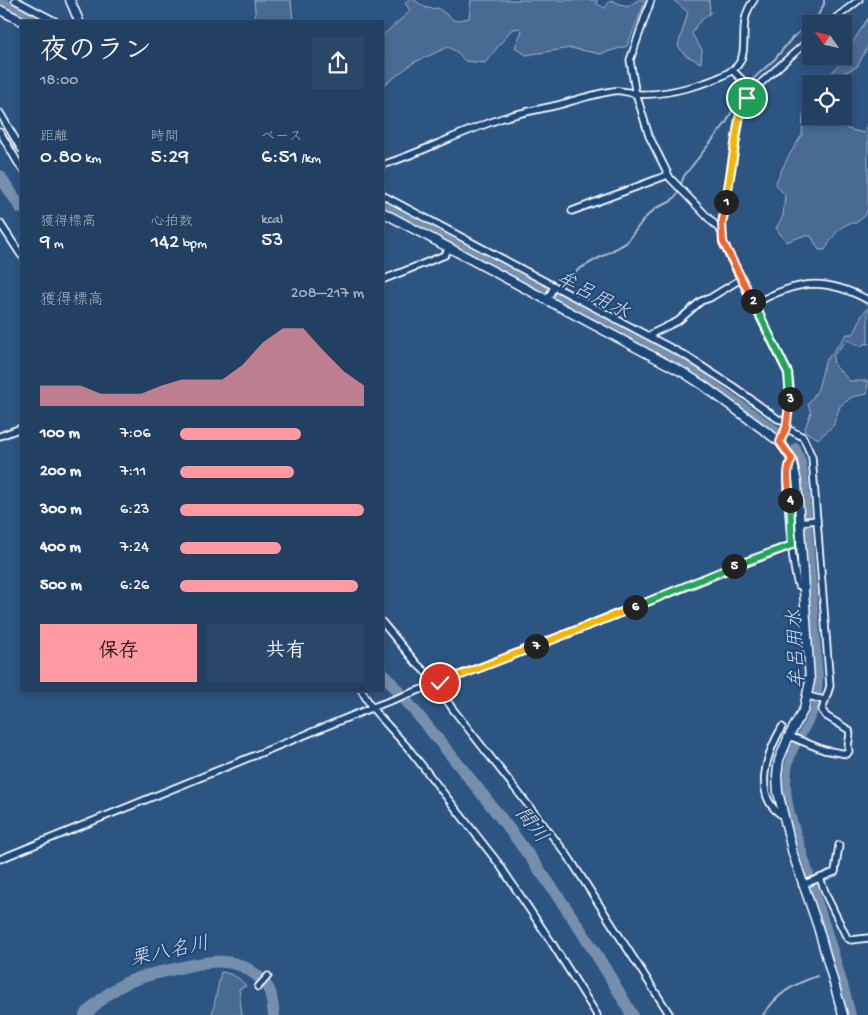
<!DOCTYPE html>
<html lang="ja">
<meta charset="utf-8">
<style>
:root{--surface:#214062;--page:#294768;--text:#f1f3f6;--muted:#a2afbe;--line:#3e5977;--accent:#ff9aa2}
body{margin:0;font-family:"Gochi Hand","Klee One",sans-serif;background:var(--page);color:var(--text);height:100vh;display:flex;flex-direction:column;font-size:19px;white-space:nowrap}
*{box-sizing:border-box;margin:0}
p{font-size:16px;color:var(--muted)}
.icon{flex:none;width:28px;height:28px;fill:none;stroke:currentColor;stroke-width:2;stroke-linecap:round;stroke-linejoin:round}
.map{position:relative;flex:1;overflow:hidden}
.sheet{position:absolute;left:20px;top:20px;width:364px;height:672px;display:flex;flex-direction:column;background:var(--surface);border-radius:0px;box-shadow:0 2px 8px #0003,0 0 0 1px var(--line)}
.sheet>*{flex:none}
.needle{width:32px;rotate:304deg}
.buttons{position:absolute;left:802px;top:15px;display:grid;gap:10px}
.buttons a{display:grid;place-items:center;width:50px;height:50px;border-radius:0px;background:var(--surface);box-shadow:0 2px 8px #0003,0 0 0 1px var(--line);font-size:25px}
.pin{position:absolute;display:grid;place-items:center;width:42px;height:42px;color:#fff;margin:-21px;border:2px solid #fff;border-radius:50%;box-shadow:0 1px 5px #0007}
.km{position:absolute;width:25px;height:25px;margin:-12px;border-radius:50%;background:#222;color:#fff;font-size:14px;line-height:25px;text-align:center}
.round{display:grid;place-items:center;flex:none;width:52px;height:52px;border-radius:0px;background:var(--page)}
.head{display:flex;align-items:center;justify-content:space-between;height:85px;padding:0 20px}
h1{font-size:28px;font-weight:600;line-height:38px}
.metrics{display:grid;grid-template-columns:repeat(3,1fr);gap:8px;height:85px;padding:5px 20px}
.metrics div{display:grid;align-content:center}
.metrics b{font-size:21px;font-weight:600}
.metrics small{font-size:14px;font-weight:400}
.metrics p{font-size:14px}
.chart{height:140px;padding:10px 20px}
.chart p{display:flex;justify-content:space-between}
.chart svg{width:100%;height:90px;margin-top:5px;fill:var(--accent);opacity:.7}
.button{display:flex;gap:10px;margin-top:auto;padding:10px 20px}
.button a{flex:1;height:58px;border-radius:0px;background:var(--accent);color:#111;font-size:20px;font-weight:600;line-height:58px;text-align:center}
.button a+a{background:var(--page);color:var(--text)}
ul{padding:0 20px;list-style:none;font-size:16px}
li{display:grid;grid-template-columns:80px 60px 1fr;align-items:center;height:38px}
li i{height:12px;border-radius:6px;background:var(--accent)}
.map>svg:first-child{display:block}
.green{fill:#486b92;stroke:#a4b5c8}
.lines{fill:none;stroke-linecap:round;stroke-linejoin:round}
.stream{stroke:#acbcce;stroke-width:2}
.canal{stroke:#748fad;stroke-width:8}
.river{stroke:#748fad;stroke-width:12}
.minor-casing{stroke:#fff;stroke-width:9}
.tertiary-casing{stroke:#fff;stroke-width:11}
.minor{stroke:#1f4a7a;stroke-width:5.5}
.tertiary{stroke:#1f4a7a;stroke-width:8}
.split-1-casing{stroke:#fff;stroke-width:10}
.split-2-casing{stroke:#fff;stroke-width:10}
.split-3-casing{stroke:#fff;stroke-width:10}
.split-4-casing{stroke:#fff;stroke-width:10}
.split-5-casing{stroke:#fff;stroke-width:10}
.split-6-casing{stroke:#fff;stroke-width:10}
.split-7-casing{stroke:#fff;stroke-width:10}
.split-8-casing{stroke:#fff;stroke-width:10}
.split-1{stroke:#f5b400;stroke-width:6}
.split-2{stroke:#f0652b;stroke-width:6}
.split-3{stroke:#22a559;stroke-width:6}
.split-4{stroke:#f0652b;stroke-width:6}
.split-5{stroke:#22a559;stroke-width:6}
.split-6{stroke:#22a559;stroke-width:6}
.split-7{stroke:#f5b400;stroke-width:6}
.split-8{stroke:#f5b400;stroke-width:6}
.labels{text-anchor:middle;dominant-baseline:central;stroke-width:4.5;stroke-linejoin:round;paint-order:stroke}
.water-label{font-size:20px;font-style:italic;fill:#d5dde6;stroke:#1f4a7a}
</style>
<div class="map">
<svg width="868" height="1015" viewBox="0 0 868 1015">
<rect width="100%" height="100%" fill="#2c5582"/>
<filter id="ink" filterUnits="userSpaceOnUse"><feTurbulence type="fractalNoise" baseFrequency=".02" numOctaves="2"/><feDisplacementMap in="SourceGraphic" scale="10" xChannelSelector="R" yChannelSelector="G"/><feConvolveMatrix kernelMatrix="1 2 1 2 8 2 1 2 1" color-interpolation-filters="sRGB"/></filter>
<g filter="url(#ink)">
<g class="green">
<polygon points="254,0 291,0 293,21 256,21"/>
<path d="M 408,0 L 415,0 C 423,7 428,10 438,8 L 455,21 L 469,18 L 471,0 L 597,0 L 597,4 L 605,8 L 611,0 L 627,7 L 638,0 L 644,0 L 645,2 L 627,46 L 600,54 L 571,48 L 526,55 L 515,47 L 522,31 L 519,28 L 511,30 L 485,63 L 465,61 L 457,52 L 448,47 L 413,63 L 383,86 L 383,35 L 408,13 L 410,10 L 405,3 Z"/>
<polygon points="673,0 709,0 710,13 697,24 692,34 702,50 701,63 685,55 678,46 688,12"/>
<polygon points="868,18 868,46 857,67 843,73 837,84 821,84 838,66"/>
<path d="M 811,96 L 811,116 L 836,116 L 847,129 L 864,133 L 868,121 L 868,208 L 865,216 L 856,223 C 840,222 833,237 825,250 L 819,250 L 811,236 L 803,236 L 786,242 L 776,228 L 783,216 L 785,195 L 775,184 L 788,157 L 802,135 L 803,115 Z"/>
<path d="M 868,308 L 868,345 L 866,343 L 861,346 L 847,340 L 833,356 L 834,365 L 850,381 L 868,381 L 867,394 L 852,397 L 840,406 L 833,426 L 818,439 L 804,431 L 811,412 L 808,405 L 818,389 L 825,362 L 847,334 L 853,334 C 860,326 859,314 868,308 Z"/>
<path d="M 221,972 C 233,974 239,977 246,986 L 239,989 L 242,1015 L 212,1015 Z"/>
</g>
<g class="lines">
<g class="stream">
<polyline points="556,297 562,286 579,269 626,243 644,219 656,208 670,202 677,195 684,176 726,123 744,87 775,59 792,38 816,19 824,4 824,0"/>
<path d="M 763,1015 C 778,993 792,985 817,976"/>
</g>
<g class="canal">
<polyline points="0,0 39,21"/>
<polyline points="382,205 691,368 778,431"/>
<path d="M 796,447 L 802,462 L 805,484 L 819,678 C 818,688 818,698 815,708 C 805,736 788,746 787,781 C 786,806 797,832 804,855 C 820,909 839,961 852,1015"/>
</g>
<g class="river">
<polyline points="0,176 21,208"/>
<path d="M 382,672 C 474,781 563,890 632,1015"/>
<path d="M 85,1015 C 117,981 134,978 179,968 C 206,962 232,955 255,974 C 261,979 267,985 270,992 C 272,999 273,1008 274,1015"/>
</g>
<g class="minor-casing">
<g id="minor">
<polyline points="15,0 55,21"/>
<polyline points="651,0 630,60 635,90 649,136 670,178 721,231"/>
<polyline points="828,24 859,0"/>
<polyline points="732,70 753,90"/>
<polyline points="0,113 21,149"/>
<polyline points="0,132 21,168"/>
<path d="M 382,165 C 424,152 464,130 506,117 C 523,112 541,109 558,105 C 576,100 594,94 613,91 C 622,89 630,94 639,94 C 662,96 719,83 736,67 C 752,51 735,24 754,0"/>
<polyline points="382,195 686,356 734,387 778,419 787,422"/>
<polyline points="572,211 668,175"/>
<polyline points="0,223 21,255"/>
<polyline points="382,280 445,255 449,248"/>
<polyline points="547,300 554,287"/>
<path d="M 754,304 C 796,281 824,276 868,300"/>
<polyline points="651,337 653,333 678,321 701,301 710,298 741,279"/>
<path d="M 786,428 L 803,437 L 812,457 L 830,686 L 822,710 L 826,716 L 849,730 C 852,737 846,743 849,751 L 847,754 L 824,750 L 789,736"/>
<polyline points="0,436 21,428"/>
<polyline points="780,442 786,428 791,395 788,373 729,256 723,242 722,224 742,106 753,90 811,38"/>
<path d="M 792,459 C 783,475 792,565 798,585 L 805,588"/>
<polyline points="800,522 817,520"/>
<polyline points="382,622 417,664 432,678 452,708 568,856 670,1015"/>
<polyline points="362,691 372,708 409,749 499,864 550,940 597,1015"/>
<polyline points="808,696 824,700"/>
<path d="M 782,727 C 767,753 751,796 783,816"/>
<polyline points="0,859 376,706 485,666 792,545"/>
<polyline points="820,878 827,897 847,938 851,940 868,938"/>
<polyline points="802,885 835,872 839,845"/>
<polyline points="258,987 268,976"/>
</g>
</g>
<g class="tertiary-casing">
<g id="tertiary">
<polyline points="70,0 79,21"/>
<polyline points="0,10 22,21"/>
<polyline points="382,212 684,373 704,386 780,442 792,459 797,483 810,681 804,709 789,736 779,760 777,776 778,792 793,854 818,927 843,1015"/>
</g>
</g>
<use href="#minor" class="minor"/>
<use href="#tertiary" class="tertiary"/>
</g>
</g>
<g class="lines" filter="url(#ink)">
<g class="split-1-casing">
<polyline id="split-1" points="726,202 739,118 747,98"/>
</g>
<g class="split-2-casing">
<polyline id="split-2" points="726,202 722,224 723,242 753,301"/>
</g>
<g class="split-3-casing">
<polyline id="split-3" points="753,301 788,373 790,399"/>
</g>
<g class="split-4-casing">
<path id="split-4" d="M 790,500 C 789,486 785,471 792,459 L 780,442 L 786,428 L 790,399"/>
</g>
<g class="split-5-casing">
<polyline id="split-5" points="734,566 792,545 790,500"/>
</g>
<g class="split-6-casing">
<polyline id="split-6" points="635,607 734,566"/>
</g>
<g class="split-7-casing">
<polyline id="split-7" points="536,646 635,607"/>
</g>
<g class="split-8-casing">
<polyline id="split-8" points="440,683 536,646"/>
</g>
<use href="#split-1" class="split-1"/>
<use href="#split-2" class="split-2"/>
<use href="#split-3" class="split-3"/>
<use href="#split-4" class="split-4"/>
<use href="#split-5" class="split-5"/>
<use href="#split-6" class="split-6"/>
<use href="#split-7" class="split-7"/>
<use href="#split-8" class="split-8"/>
</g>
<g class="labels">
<g class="water-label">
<text transform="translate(592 297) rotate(28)">牟呂用水</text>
<text transform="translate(798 649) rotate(-92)">牟呂用水</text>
<text transform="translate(530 826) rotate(52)">間川</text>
<text transform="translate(170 953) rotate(-12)">栗八名川</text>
</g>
</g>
</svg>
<div class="buttons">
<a><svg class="needle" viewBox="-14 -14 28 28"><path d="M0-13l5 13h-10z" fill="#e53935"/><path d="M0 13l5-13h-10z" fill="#a2afbe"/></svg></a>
<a><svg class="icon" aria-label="locate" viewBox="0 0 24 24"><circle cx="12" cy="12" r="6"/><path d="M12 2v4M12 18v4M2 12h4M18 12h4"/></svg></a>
</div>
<div class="pin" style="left:747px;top:98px;background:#1e9e55"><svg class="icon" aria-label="arrive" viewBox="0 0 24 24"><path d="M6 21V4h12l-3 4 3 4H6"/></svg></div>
<div class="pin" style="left:440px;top:683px;background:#d93025"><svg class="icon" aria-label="check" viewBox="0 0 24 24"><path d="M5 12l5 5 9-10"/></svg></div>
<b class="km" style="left:726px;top:202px">1</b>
<b class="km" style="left:753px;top:301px">2</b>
<b class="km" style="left:790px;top:399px">3</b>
<b class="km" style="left:790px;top:500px">4</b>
<b class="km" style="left:734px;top:566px">5</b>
<b class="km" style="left:635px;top:607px">6</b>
<b class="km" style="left:536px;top:646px">7</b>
<section class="sheet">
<div class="head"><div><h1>夜のラン</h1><p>18:00</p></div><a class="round"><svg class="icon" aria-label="share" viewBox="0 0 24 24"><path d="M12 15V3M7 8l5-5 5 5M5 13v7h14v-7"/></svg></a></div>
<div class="metrics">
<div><p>距離</p><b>0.80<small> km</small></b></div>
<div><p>時間</p><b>5:29</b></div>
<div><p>ペース</p><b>6:51<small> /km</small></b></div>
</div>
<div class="metrics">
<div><p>獲得標高</p><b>9<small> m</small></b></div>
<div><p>心拍数</p><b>142<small> bpm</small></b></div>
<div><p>kcal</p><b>53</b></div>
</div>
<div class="chart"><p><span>獲得標高</span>208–217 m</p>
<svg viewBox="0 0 160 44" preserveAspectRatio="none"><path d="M0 44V34L10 34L20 34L30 38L40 38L50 38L60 34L70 31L80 31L90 31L100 24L110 13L120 6L130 6L140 17L150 27L160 34V44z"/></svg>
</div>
<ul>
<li><b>100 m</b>7:06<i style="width:66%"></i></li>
<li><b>200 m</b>7:11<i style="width:62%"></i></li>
<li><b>300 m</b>6:23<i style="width:100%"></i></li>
<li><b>400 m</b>7:24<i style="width:55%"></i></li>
<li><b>500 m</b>6:26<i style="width:97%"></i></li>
</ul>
<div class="button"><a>保存</a><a>共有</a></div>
</section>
</div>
